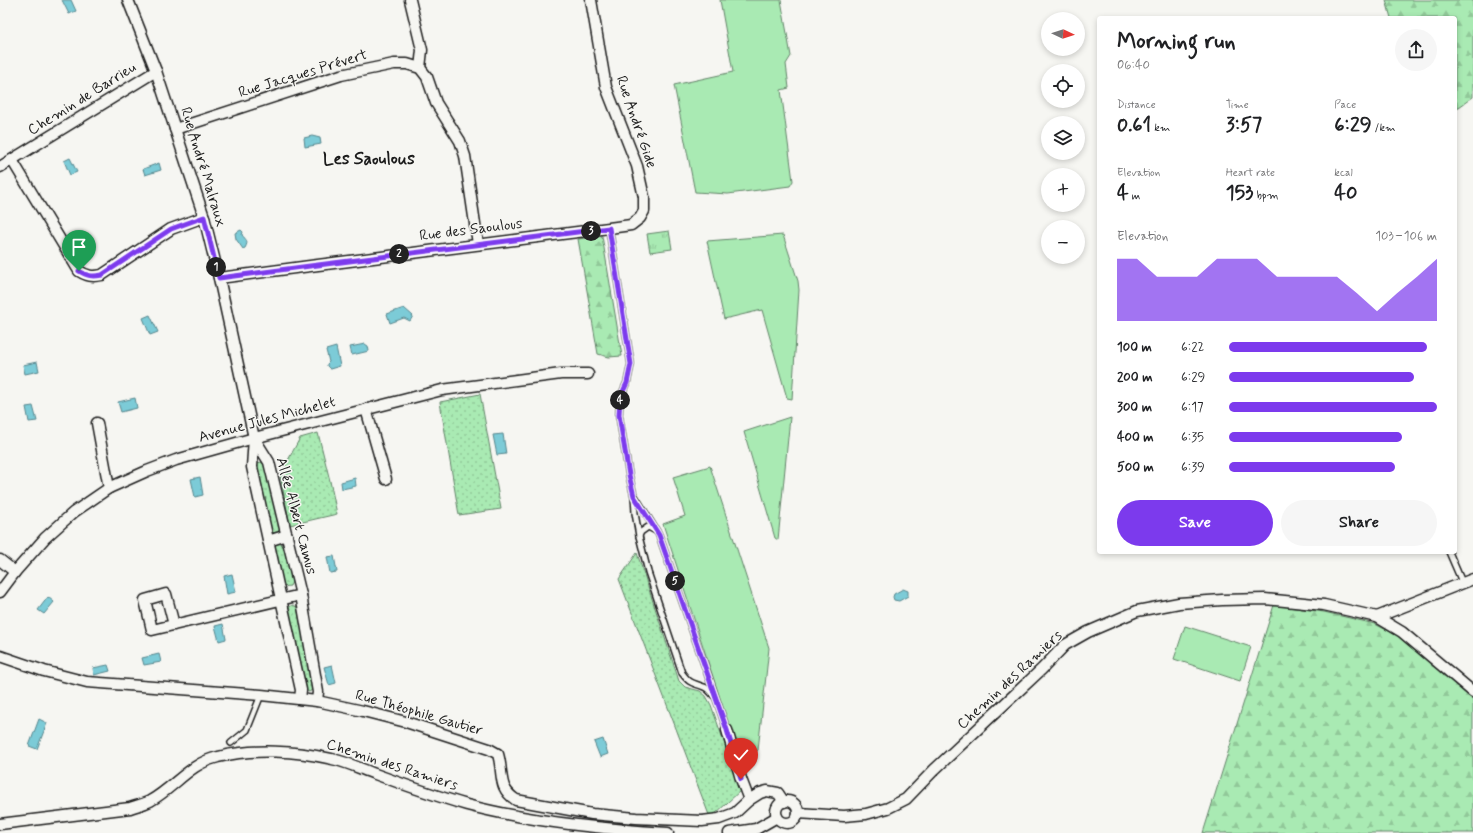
<!DOCTYPE html>
<meta charset="utf-8">
<style>
:root{--surface:#fff;--page:#f6f6f6;--text:#202124;--muted:#757577;--accent:#7c3aed}
body{margin:0;font-family:Mynerve,sans-serif;background:var(--page);color:var(--text);height:100vh;display:flex;flex-direction:column;font-size:15px;white-space:nowrap}
*{box-sizing:border-box;margin:0}
p{font-size:13px;color:var(--muted)}
.icon{flex:none;width:22px;height:22px;fill:none;stroke:currentColor;stroke-width:2;stroke-linecap:round;stroke-linejoin:round}
.map{position:relative;flex:1;overflow:hidden}
.sheet{position:absolute;left:1097px;top:16px;width:360px;height:538px;display:flex;flex-direction:column;background:var(--surface);border-radius:4px;box-shadow:0 2px 6px #0003}
.sheet>*{flex:none}
.needle{width:26px;rotate:94deg}
.controls{position:absolute;left:1041px;top:12px;display:grid;gap:8px}
.controls a{display:grid;place-items:center;width:44px;height:44px;border-radius:50%;background:var(--surface);box-shadow:0 2px 6px #0003;font-size:20px}
.pin{position:absolute;display:grid;place-items:center;width:34px;height:34px;color:#fff;margin:-41px -17px;border-radius:50% 50% 50% 0;rotate:-45deg;box-shadow:0 0 4px #0007}
.pin .icon{rotate:45deg}
.km{position:absolute;width:20px;height:20px;margin:-10px;border-radius:50%;background:#222;color:#fff;font-size:11px;line-height:20px;text-align:center}
.round{display:grid;place-items:center;flex:none;width:42px;height:42px;border-radius:21px;background:var(--page)}
.headline{display:flex;align-items:center;justify-content:space-between;height:68px;padding:0 20px}
h1{font-size:22px;font-weight:800;line-height:30px}
.stats{display:grid;grid-template-columns:repeat(3,1fr);gap:6px;height:68px;padding:4px 20px}
.stats div{display:grid;align-content:center}
.stats b{font-size:20px;font-weight:800}
.stats small{font-size:11px;font-weight:400}
.stats p{font-size:11px}
.chart{height:112px;padding:8px 20px}
.chart p{display:flex;justify-content:space-between}
.chart svg{width:100%;height:72px;margin-top:4px;fill:var(--accent);opacity:.7}
.action{display:flex;gap:8px;margin-top:auto;padding:8px 20px}
.action a{flex:1;height:46px;border-radius:24px;background:var(--accent);color:#fff;font-size:16px;font-weight:800;line-height:46px;text-align:center}
.action a+a{background:var(--page);color:var(--text)}
ul{padding:0 20px;list-style:none;font-size:13px}
li{display:grid;grid-template-columns:64px 48px 1fr;align-items:center;height:30px}
li i{height:10px;border-radius:5px;background:var(--accent)}
.map>svg:first-child{display:block}
.grass{fill:url(#grass-dots);stroke:#628368}
.forest{fill:url(#forest-firs);stroke:#628368}
.park{fill:url(#park-tufts);stroke:#628368}
.garden{fill:#a9eab3;stroke:#628368}
.water{fill:#7bcbd7;stroke:#55858c}
.lines{fill:none;stroke-linecap:round;stroke-linejoin:round}
.service-casing{stroke:#1c1c1c;stroke-width:8}
.minor-casing{stroke:#1c1c1c;stroke-width:13}
.service{stroke:#f6f6f2;stroke-width:5}
.minor{stroke:#f6f6f2;stroke-width:10}
.route-casing{stroke:#fff;stroke-width:8}
.route{stroke:#7c3aed;stroke-width:5}
.labels{text-anchor:middle;dominant-baseline:central;stroke-width:3;stroke-linejoin:round;paint-order:stroke}
.street-label{font-size:15px;fill:#1c1c1c;stroke:#f6f6f2}
.quarter-label{font-size:17px;font-weight:bold;fill:#1c1c1c;stroke:#f6f6f2}
</style>
<div class="map">
<svg width="1473" height="833" viewBox="0 0 1473 833">
<defs>
<pattern id="grass-dots" width="8" height="8" patternUnits="userSpaceOnUse"><rect width="8" height="8" fill="#a9eab3"/><path d="M2 2h.1M6 6h.1" fill="none" stroke="#91c899" stroke-width="1.8" stroke-linecap="round"/></pattern>
<pattern id="forest-firs" width="22" height="20" patternUnits="userSpaceOnUse"><rect width="22" height="20" fill="#a9eab3"/><path d="M5 1l3.5 6h-7zM16 11l3.5 6h-7z" fill="#91c899"/></pattern>
<pattern id="park-tufts" width="24" height="20" patternUnits="userSpaceOnUse"><rect width="24" height="20" fill="#a9eab3"/><path d="M3 7l-1-3M5 7V3M7 7l1-3M15 17l-1-3M17 17v-4M19 17l1-3" fill="none" stroke="#91c899"/></pattern>
</defs>
<rect width="100%" height="100%" fill="#f6f6f2"/>
<filter id="ink" filterUnits="userSpaceOnUse"><feTurbulence type="fractalNoise" baseFrequency=".025" numOctaves="2"/><feDisplacementMap in="SourceGraphic" scale="8" xChannelSelector="R" yChannelSelector="G"/><feConvolveMatrix kernelMatrix="1 2 1 2 8 2 1 2 1" color-interpolation-filters="sRGB"/></filter>
<g filter="url(#ink)">
<g class="grass">
<polygon points="480,394 501,509 459,515 440,402"/>
<polygon points="318,433 330,481 337,514 290,525 280,475 300,438"/>
<polygon points="260,462 265,464 280,528 278,532 270,533 256,466"/>
<polygon points="279,543 284,546 292,582 290,586 282,587 273,546"/>
<polygon points="637,553 679,681 685,687 700,691 706,696 711,705 741,790 713,816 709,815 619,579"/>
<polygon points="293,605 297,607 313,683 312,690 309,692 304,689 286,608"/>
</g>
<g class="forest">
<polygon points="1386,0 1473,0 1473,97 1459,107 1455,108 1455,18 1391,18"/>
<polygon points="602,236 622,356 609,357 598,354 578,239"/>
<polygon points="1274,605 1324,612 1375,624 1400,637 1473,700 1473,833 1203,833"/>
</g>
<polygon class="park" points="669,231 672,249 650,252 647,234"/>
<g class="garden">
<polygon points="720,0 781,0 791,56 786,64 789,88 781,90 793,181 790,186 728,194 695,192 674,85 733,72"/>
<polygon points="783,235 798,281 799,290 792,399 787,398 762,310 724,319 707,241"/>
<polygon points="790,417 778,540 775,538 744,432"/>
<polygon points="710,466 769,648 758,750 749,758 733,738 663,524 685,516 673,477"/>
<polygon points="1185,626 1251,647 1240,681 1174,659"/>
</g>
<g class="water">
<polygon points="62,0 71,0 76,11 69,14"/>
<polygon points="312,136 320,138 321,144 305,147 304,138"/>
<polygon points="70,158 77,172 70,175 64,161"/>
<polygon points="159,163 161,170 145,175 143,169"/>
<path d="M 241,230 L 243,232 L 242,235 C 246,240 249,241 245,248 L 243,249 L 236,239 L 235,233 Z"/>
<polygon points="404,308 413,316 410,321 404,318 390,323 387,314"/>
<polygon points="150,315 158,332 150,335 143,318"/>
<polygon points="365,344 368,346 369,351 352,355 350,347"/>
<polygon points="336,347 340,366 330,369 327,366 327,364 329,362 326,350"/>
<polygon points="37,362 39,371 25,374 23,365"/>
<polygon points="135,398 137,408 121,412 118,402"/>
<polygon points="33,406 37,421 29,422 26,407"/>
<polygon points="503,434 506,454 497,455 493,435"/>
<polygon points="200,477 203,495 195,497 191,479"/>
<polygon points="355,478 356,486 342,489 341,482"/>
<polygon points="334,556 337,572 330,573 327,557"/>
<polygon points="232,574 236,592 227,594 224,576"/>
<polygon points="903,589 908,591 908,596 899,601 894,600 893,597 894,594"/>
<polygon points="48,597 54,602 44,614 38,610"/>
<polygon points="223,624 226,639 219,641 215,626"/>
<polygon points="159,654 161,662 144,665 142,658"/>
<polygon points="108,665 110,671 94,675 93,668"/>
<polygon points="332,665 336,683 329,685 324,667"/>
<polygon points="39,719 47,723 37,749 29,746"/>
<polygon points="603,739 608,754 600,757 594,742"/>
</g>
<g class="lines">
<g class="service-casing">
<g id="service">
<path d="M 609,228 L 631,364 L 627,383 L 620,398 L 619,415 L 629,475 L 634,496 L 635,513 L 639,536 L 648,572 L 682,673 C 691,685 692,682 704,687 C 708,688 711,693 714,696"/>
<polyline points="635,496 659,535 727,730"/>
<polyline points="639,536 641,532 648,527 656,531"/>
<polyline points="1449,552 1462,582"/>
<polyline points="231,743 247,730 261,695"/>
</g>
</g>
<g class="minor-casing">
<g id="minor">
<polyline points="410,0 422,50 420,68"/>
<polyline points="156,71 204,217 219,278 254,438 252,467 301,690 300,699"/>
<polyline points="175,129 341,75 394,64 407,64 420,68 427,77 436,103 460,141 465,156 478,244"/>
<path d="M 12,160 L 79,271 C 87,276 92,277 102,275 L 171,229 L 204,217"/>
<polyline points="0,167 156,71 128,0"/>
<polyline points="219,278 310,266 609,228 631,225 640,218 644,211 644,197 637,166 606,87 591,0"/>
<polyline points="366,409 386,479"/>
<polyline points="97,423 109,488"/>
<polyline points="254,438 269,462 301,595 318,692 317,701"/>
<polyline points="268,541 287,535"/>
<polyline points="0,560 15,572"/>
<polyline points="0,592 15,572 45,538 74,512 109,488 147,471 176,460 254,438 442,390 561,374 588,374"/>
<polyline points="1377,617 1473,579"/>
<polyline points="174,625 166,594 145,600 152,630 301,595"/>
<path d="M 0,656 L 44,671 L 87,682 L 261,695 L 317,701 L 363,711 L 406,722 L 489,749 L 498,754 C 504,775 497,787 516,800 L 592,814 L 636,818 L 702,821 L 719,819 L 735,813 L 749,800 L 760,793 L 767,791 L 778,793 L 784,802"/>
<polyline points="727,730 741,779 749,800"/>
<circle cx="787" cy="812" r="11"/>
<polyline points="798,813 844,816 866,814 888,808 906,799 934,770 1042,669 1065,645 1088,632 1137,611 1179,603 1222,600 1265,599 1324,605 1377,617 1402,632 1473,692"/>
<path d="M 0,824 L 130,808 C 136,806 144,804 150,801 C 174,788 190,763 218,757 C 254,748 297,751 332,759 C 347,762 361,769 375,774 C 405,785 436,796 467,805 C 531,822 602,829 668,833"/>
<polyline points="729,833 756,829 777,817"/>
</g>
</g>
<use href="#service" class="service"/>
<use href="#minor" class="minor"/>
</g>
</g>
<g class="lines" filter="url(#ink)">
<g class="route-casing">
<path id="route" d="M 79,271 C 87,276 92,277 102,275 L 171,229 L 204,217 L 219,278 L 310,266 L 609,228 L 631,364 L 627,383 L 620,398 L 619,415 L 629,475 L 634,496 L 659,535 L 727,730 L 741,779"/>
</g>
<use href="#route" class="route"/>
</g>
<g class="labels">
<g class="street-label">
<text transform="translate(303 74) rotate(-17)">Rue Jacques Prévert</text>
<text transform="translate(82 99) rotate(-32)">Chemin de Barrieu</text>
<text transform="translate(636 122) rotate(71)">Rue André Gide</text>
<text transform="translate(203 167) rotate(73)">Rue André Malraux</text>
<text transform="translate(471 230) rotate(-7)">Rue des Saoulous</text>
<text transform="translate(267 420) rotate(-15)">Avenue Jules Michelet</text>
<text transform="translate(296 516) rotate(75)">Allée Albert Camus</text>
<text transform="translate(1010 680) rotate(-43)">Chemin des Ramiers</text>
<text transform="translate(419 713) rotate(16)">Rue Théophile Gautier</text>
<text transform="translate(392 765) rotate(18)">Chemin des Ramiers</text>
</g>
<g class="quarter-label">
<text x="369" y="159">Les Saoulous</text>
</g>
</g>
</svg>
<div class="controls">
<a><svg class="needle" viewBox="-14 -14 28 28"><path d="M0-13l5 13h-10z" fill="#e53935"/><path d="M0 13l5-13h-10z" fill="#757577"/></svg></a>
<a><svg class="icon" aria-label="locate" viewBox="0 0 24 24"><circle cx="12" cy="12" r="6"/><path d="M12 2v4M12 18v4M2 12h4M18 12h4"/></svg></a>
<a><svg class="icon" aria-label="layers" viewBox="0 0 24 24"><path d="M12 4l9 5-9 5-9-5zM3 14l9 5 9-5"/></svg></a>
<a>+</a>
<a>−</a>
</div>
<div class="pin" style="left:79px;top:271px;background:#1e9e55"><svg class="icon" aria-label="arrive" viewBox="0 0 24 24"><path d="M6 21V4h12l-3 4 3 4H6"/></svg></div>
<div class="pin" style="left:741px;top:779px;background:#d93025"><svg class="icon" aria-label="check" viewBox="0 0 24 24"><path d="M5 12l5 5 9-10"/></svg></div>
<b class="km" style="left:216px;top:267px">1</b>
<b class="km" style="left:399px;top:254px">2</b>
<b class="km" style="left:591px;top:231px">3</b>
<b class="km" style="left:620px;top:400px">4</b>
<b class="km" style="left:675px;top:581px">5</b>
<section class="sheet">
<div class="headline"><div><h1>Morning run</h1><p>06:40</p></div><a class="round"><svg class="icon" aria-label="share" viewBox="0 0 24 24"><path d="M12 15V3M7 8l5-5 5 5M5 13v7h14v-7"/></svg></a></div>
<div class="stats">
<div><p>Distance</p><b>0.61<small> km</small></b></div>
<div><p>Time</p><b>3:57</b></div>
<div><p>Pace</p><b>6:29<small> /km</small></b></div>
</div>
<div class="stats">
<div><p>Elevation</p><b>4<small> m</small></b></div>
<div><p>Heart rate</p><b>153<small> bpm</small></b></div>
<div><p>kcal</p><b>40</b></div>
</div>
<div class="chart"><p><span>Elevation</span>103–106 m</p>
<svg viewBox="0 0 160 44" preserveAspectRatio="none"><path d="M0 44V6L10 6L20 17L30 17L40 17L50 6L60 6L70 6L80 17L90 17L100 17L110 17L120 27L130 38L140 27L150 17L160 6V44z"/></svg>
</div>
<ul>
<li><b>100 m</b>6:22<i style="width:95%"></i></li>
<li><b>200 m</b>6:29<i style="width:89%"></i></li>
<li><b>300 m</b>6:17<i style="width:100%"></i></li>
<li><b>400 m</b>6:35<i style="width:83%"></i></li>
<li><b>500 m</b>6:39<i style="width:80%"></i></li>
</ul>
<div class="action"><a>Save</a><a>Share</a></div>
</section>
</div>
